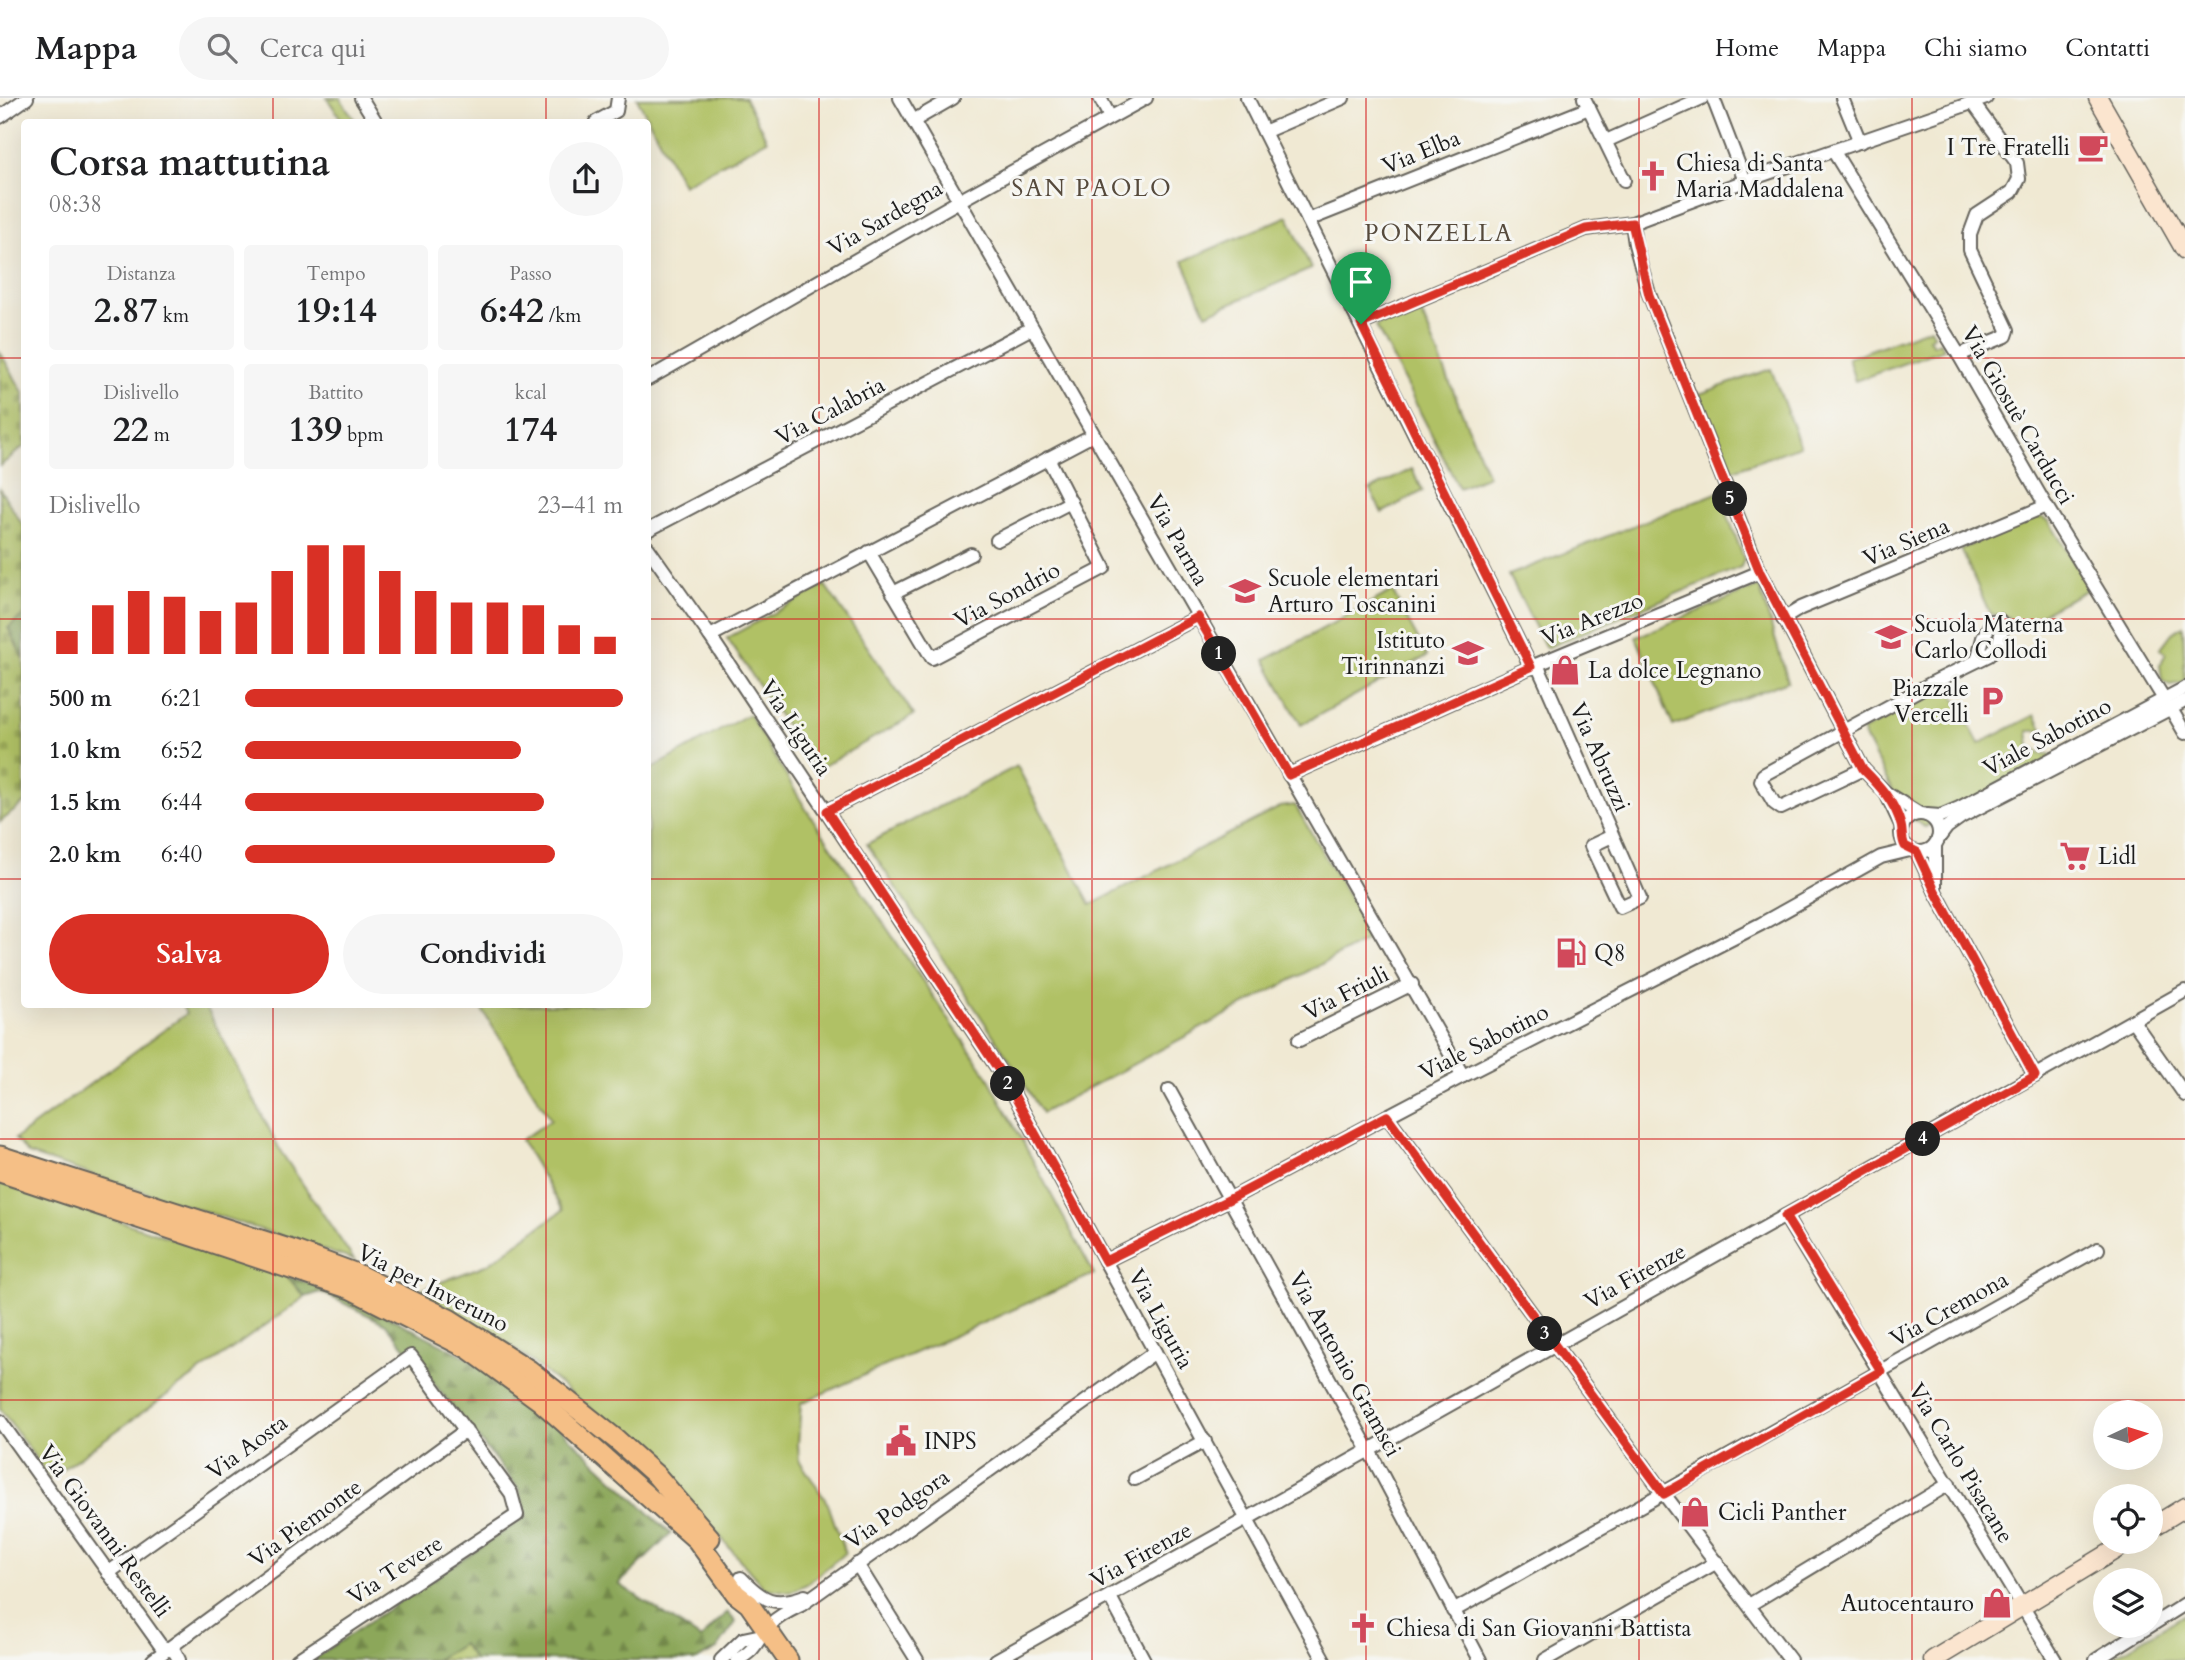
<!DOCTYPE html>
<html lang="it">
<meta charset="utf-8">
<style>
:root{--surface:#fff;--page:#f6f6f6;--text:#202124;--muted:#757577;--line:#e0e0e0;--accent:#d93025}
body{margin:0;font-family:Cardo,serif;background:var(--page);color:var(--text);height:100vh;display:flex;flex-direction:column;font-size:26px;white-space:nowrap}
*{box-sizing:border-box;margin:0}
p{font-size:23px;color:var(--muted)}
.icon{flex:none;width:38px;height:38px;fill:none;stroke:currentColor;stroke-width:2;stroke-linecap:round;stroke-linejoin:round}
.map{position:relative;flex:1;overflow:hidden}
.panel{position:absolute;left:21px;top:21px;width:630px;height:889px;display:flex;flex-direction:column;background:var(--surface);border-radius:7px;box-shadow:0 7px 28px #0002}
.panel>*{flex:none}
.needle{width:46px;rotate:86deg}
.controls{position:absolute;left:2093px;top:1302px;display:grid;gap:14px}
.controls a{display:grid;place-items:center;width:70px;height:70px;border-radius:50%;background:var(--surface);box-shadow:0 7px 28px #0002;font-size:35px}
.pin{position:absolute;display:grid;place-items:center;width:60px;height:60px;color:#fff;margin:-72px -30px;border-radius:50% 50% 50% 0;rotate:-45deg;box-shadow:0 0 7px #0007}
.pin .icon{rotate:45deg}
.km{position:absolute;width:35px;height:35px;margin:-18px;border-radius:50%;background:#222;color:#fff;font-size:19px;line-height:35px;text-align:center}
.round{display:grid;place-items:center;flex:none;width:74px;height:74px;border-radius:37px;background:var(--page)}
.summary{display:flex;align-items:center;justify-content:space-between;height:119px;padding:0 28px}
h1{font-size:38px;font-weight:700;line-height:52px}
.figures{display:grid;grid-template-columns:repeat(3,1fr);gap:10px;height:119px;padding:7px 28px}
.figures div{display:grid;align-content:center;border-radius:7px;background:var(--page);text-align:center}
.figures b{font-size:35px;font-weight:700}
.figures small{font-size:19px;font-weight:400}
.figures p{font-size:19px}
.chart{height:196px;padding:14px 28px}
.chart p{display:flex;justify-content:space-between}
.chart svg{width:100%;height:126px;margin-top:7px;stroke:var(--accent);stroke-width:6}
.cta{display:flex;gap:14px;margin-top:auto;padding:14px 28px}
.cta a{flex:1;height:80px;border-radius:42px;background:var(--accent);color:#fff;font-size:28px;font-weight:700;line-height:80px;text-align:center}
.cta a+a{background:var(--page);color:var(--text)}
ul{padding:0 28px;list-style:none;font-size:23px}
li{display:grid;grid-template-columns:112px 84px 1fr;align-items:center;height:52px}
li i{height:18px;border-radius:9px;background:var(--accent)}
header{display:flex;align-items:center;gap:42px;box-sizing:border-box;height:98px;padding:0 35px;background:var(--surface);border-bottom:2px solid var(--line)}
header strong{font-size:33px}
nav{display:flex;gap:38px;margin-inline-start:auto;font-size:24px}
.search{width:490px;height:63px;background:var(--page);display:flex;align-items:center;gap:18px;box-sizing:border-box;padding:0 24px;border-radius:38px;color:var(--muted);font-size:26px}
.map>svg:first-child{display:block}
.green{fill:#b0c165;stroke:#666e40;stroke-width:2}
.forest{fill:url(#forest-firs);stroke:#54623b;stroke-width:2}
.cemetery{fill:url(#cemetery-stones);stroke:#666e40;stroke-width:2}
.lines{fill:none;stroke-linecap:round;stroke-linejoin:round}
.street-casing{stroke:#66645c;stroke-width:16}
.secondary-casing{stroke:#66645c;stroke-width:21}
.primary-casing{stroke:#66645c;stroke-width:23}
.street{stroke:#fff;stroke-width:12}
.secondary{stroke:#fbe5cf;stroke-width:18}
.primary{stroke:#f5bf86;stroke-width:19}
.route-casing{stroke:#fff;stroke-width:14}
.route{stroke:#d93025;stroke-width:9}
.grid{fill:none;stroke:#d62828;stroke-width:2;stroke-opacity:0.55}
.labels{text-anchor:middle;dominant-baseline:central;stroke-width:6;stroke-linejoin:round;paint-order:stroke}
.poi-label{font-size:23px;fill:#1c1c1c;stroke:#f6f6f2;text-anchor:start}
.street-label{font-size:23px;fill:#1c1c1c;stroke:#f6f6f2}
.neighbourhood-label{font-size:24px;letter-spacing:2px;fill:#564a3c;stroke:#f6f6f2}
</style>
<header>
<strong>Mappa</strong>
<div class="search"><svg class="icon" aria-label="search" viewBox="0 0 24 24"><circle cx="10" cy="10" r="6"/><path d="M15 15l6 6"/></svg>Cerca qui</div>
<nav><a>Home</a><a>Mappa</a><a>Chi siamo</a><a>Contatti</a></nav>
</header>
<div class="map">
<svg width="2185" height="1562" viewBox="0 0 2185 1562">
<defs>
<pattern id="forest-firs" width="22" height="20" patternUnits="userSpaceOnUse" patternTransform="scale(1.75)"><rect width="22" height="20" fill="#8ca75a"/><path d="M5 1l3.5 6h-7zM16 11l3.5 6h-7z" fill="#72874a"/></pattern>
<pattern id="cemetery-stones" width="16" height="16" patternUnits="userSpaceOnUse" patternTransform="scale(1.75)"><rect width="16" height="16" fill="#b0c165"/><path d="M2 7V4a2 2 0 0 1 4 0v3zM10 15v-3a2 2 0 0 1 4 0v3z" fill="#97a557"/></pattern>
</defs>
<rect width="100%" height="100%" fill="#f6f6f2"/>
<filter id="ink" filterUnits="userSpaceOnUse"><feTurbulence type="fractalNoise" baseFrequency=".0143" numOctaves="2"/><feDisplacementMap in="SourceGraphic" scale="14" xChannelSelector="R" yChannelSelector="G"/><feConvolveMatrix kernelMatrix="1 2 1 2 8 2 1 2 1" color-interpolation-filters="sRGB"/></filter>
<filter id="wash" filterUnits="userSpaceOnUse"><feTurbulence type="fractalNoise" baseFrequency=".00686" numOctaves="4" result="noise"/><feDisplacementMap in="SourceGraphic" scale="28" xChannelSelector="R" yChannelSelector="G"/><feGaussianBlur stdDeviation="1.57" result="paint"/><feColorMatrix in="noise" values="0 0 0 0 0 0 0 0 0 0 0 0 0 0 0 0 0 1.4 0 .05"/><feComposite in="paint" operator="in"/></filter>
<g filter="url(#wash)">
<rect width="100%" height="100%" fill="#f0e9d3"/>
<g class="green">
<polygon points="327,0 340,0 356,24 343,24"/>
<polygon points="637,0 745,0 767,42 683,87"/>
<polygon points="1288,118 1311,171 1206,216 1183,163"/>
<polygon points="1419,209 1488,378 1459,390 1376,228"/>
<polygon points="1930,230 1934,237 1929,240 1933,247 1940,244 1944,251 1855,283 1848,260"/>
<polygon points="1771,271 1800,348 1728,374 1699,296"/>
<polygon points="1412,371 1423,393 1382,415 1370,392"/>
<polygon points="1719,394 1744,461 1741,469 1546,550 1509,477"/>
<polygon points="2037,418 2048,422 2090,490 2010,533 2009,519 1990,516 1961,451"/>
<polygon points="825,487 914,617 816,672 727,540"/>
<polygon points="1759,488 1788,583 1673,628 1636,539"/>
<polygon points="1392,493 1427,558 1301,627 1265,562"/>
<polygon points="2183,528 2185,585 2170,587 2162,583 2160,567 2166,555 2160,551 2172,535"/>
<polygon points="1949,588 1979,646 2035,617 2043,633 2028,633 2030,649 2041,656 2050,656 2053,662 1925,729 1904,716 1862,633"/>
<polygon points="749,616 806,711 988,979 1094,1176 801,1305 798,1346 799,1362 828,1406 845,1455 807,1486 790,1494 764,1490 670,1380 600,1318 508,1245 418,1193 488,1166 563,1112 521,1042 551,1022 479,907 648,906 648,673"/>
<polygon points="1017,668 1091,807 1280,709 1295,707 1372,839 1042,1015 1016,972 867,746"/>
<polygon points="182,907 205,907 281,1054 354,1162 28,1056 15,1041 186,916"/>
<polygon points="0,1084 287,1178 305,1199 50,1380 0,1311"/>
<polygon points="2185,1516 2185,1562 2108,1562"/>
<polygon points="463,1546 474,1562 435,1562"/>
</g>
<g class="forest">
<polygon points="24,516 24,562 8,530"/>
<polygon points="287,1178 348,1198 465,1258 549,1320 671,1436 619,1486 701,1541 727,1514 736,1524 717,1551 697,1562 474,1562 463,1546 435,1562 312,1562 527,1418 519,1391 386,1226 321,1194 305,1199"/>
</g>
<g class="cemetery">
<polygon points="0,254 24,296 24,348 0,368"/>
<polygon points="0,391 24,429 24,516 8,530 24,562 24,705 0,724"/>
</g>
</g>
<g filter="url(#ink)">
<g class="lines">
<g class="street-casing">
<g id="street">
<polyline points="361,0 376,24"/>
<polyline points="900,0 1463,978"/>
<polyline points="1100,0 1110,19"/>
<path d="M 1247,0 L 1531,569 L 1539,571 L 1545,584 C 1576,656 1608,728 1640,800 L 1620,809 L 1591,748 L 1612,738"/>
<polyline points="1584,0 1624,82"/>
<polyline points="1713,0 1745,83"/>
<polyline points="1842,0 1860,44"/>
<polyline points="0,19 27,0"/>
<polyline points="913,23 953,0"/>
<polyline points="596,24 616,13 618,0"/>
<polyline points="1264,34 1343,0"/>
<polyline points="1606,43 1702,0"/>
<polyline points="1834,54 1959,257 2046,408 2164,601"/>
<polyline points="1308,122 1589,10"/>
<polyline points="1632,125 1635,146 1649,196 1760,474 1863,671 1886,695 1920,716"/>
<polyline points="1361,226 1586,131 1632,125 1745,83 1986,0"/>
<polyline points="1959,257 2006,238 2008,232 1970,152 1970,136 1977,117 2012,94 2019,81 2017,65 1973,5"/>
<polyline points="648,281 959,103 1146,0"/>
<polyline points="648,432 1032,230"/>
<polyline points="997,442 1071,404"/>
<polyline points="648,450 710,538 1008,986 1324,1562"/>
<polyline points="869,454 932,560 1104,470 1048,360"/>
<polyline points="893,495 971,456"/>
<polyline points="1783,521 1801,510 2046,408"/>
<polyline points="710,538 1093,337"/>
<polyline points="2171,611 2185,635"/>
<polyline points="1863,671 1781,710 1774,705 1761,683 1763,677 1930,586 1989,557 1999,545 2003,527 1999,522 1992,523 1983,540 1977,563"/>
<polyline points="1289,677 1531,569 1760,474"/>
<polyline points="1886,695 1902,729"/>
<polyline points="827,713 1198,519"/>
<circle cx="1920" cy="735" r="19"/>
<polyline points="1927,717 1940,718 1959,710 2185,590"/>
<polyline points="1938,741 1947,729 1961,719 2185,603"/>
<polyline points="1917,754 1935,793 2035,978"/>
<polyline points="1935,789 1935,747"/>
<polyline points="2133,923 2185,997"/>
<polyline points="1299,942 1412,886"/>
<polyline points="1169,992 1372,1358 1480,1562"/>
<polyline points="1387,1018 1664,1396 1790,1562"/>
<polyline points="1785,1118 2055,1562"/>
<polyline points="1105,1163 1230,1101 1463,978 1761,826 1881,759 1910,752"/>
<polyline points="0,1323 161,1548 175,1554 179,1562"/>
<polyline points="1135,1381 1205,1343"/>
<polyline points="857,1466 917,1562"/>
<polyline points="108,1475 411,1258 511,1395 517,1417 297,1562"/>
<path d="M 741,1480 C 763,1503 774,1509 805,1498"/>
<polyline points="1110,1499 1144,1562"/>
<polyline points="1749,1507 1949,1386"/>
<polyline points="1453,1513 2098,1151"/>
<polyline points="153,1562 466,1332"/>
<polyline points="721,1562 743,1541 762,1537"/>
<path d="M 737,1562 C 760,1550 756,1540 772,1525 C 780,1517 791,1512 801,1507 L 1155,1254"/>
<polyline points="996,1562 2185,893"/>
<polyline points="1545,1562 1717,1464"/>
<polyline points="2096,1562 2185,1506"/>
</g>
</g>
<g class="secondary-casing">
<g id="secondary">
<polyline points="2098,0 2185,152"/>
<polyline points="2151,1430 2185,1409"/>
<polyline points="1933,1562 2128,1444"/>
</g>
</g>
<g class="primary-casing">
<g id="primary">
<polyline points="0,1058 292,1152 357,1176 449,1221 529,1272 617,1342 656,1377 710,1440"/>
<polyline points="0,1074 351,1191 469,1251 539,1302 697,1442 736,1496 749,1506 788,1562"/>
</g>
</g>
<use href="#street" class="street"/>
<use href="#secondary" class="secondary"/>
<use href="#primary" class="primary"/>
</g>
</g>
<g class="lines" filter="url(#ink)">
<g class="route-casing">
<path id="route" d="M 1632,125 L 1649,197 L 1760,474 L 1863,671 C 1879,687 1895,704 1901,727 C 1903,734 1901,740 1905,748 L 1917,754 L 1935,793 L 2035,978 L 1785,1118 L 1881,1273 L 1664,1396 L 1387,1018 L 1230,1101 L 1105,1163 L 1008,986 L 827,713 L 1198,519 L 1289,677 L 1531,569 L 1361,226 L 1586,131 Z"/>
</g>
<use href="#route" class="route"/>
</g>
<path class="grid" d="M 273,0 L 273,24M 546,0 L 546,24M 819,0 L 819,1562M 1092,0 L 1092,1562M 1366,0 L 1366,1562M 1639,0 L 1639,1562M 1912,0 L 1912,1562M 0,260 L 24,260M 648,260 L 2185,260M 0,521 L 24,521M 648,521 L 2185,521M 0,781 L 24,781M 648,781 L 2185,781M 273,906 L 273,1562M 546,906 L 546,1562M 0,1041 L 2185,1041M 0,1302 L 2185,1302"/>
<defs>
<g id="cafe-bare" transform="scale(2.415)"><path d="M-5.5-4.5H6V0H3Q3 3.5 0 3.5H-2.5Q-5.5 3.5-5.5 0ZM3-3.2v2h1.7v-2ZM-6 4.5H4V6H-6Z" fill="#d1495b" stroke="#f6f6f2" stroke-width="2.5" paint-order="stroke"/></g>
<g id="church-bare" transform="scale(2.415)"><path d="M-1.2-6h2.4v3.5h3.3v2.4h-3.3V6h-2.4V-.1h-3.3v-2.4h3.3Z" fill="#d1495b" stroke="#f6f6f2" stroke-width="2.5" paint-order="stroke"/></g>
<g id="school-bare" transform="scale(2.415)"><path d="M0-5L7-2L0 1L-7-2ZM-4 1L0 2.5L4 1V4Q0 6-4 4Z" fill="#d1495b" stroke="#f6f6f2" stroke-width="2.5" paint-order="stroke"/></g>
<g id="shop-bare" transform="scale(2.415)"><path d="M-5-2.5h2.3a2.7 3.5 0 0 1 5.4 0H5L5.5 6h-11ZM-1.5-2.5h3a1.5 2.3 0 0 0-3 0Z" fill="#d1495b" stroke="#f6f6f2" stroke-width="2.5" paint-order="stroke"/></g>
<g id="parking-bare" transform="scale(2.415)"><path d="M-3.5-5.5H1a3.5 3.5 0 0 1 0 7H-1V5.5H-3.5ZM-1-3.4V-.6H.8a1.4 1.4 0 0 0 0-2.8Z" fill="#d1495b" stroke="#f6f6f2" stroke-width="2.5" paint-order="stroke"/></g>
<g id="supermarket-bare" transform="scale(2.415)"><path d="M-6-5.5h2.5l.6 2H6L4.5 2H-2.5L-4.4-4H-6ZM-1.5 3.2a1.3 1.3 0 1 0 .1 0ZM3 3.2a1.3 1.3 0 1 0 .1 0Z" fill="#d1495b" stroke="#f6f6f2" stroke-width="2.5" paint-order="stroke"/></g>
<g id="fuel-bare" transform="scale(2.415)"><path d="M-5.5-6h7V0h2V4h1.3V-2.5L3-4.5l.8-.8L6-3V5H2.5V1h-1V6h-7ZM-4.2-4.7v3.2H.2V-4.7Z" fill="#d1495b" stroke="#f6f6f2" stroke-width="2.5" paint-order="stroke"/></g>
<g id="civic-bare" transform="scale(2.415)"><path d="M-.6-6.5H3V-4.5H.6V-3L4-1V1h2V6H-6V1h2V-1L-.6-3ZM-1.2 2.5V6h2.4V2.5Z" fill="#d1495b" stroke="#f6f6f2" stroke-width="2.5" paint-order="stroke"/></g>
</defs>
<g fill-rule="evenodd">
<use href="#cafe-bare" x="2093" y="49"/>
<use href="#church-bare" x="1653" y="78"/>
<use href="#school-bare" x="1245" y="493"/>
<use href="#school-bare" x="1891" y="539"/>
<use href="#school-bare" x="1468" y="555"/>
<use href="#shop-bare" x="1565" y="572"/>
<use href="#parking-bare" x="1992" y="603"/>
<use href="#supermarket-bare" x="2075" y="758"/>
<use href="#fuel-bare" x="1571" y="855"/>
<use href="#civic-bare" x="901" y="1343"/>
<use href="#shop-bare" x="1695" y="1414"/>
<use href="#shop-bare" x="1997" y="1505"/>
<use href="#church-bare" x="1363" y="1530"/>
</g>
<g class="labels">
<g class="poi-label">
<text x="2070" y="49" text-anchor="end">I Tre Fratelli</text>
<text x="1676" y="65">Chiesa di Santa<tspan x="1676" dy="26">Maria Maddalena</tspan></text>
<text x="1268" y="480">Scuole elementari<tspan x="1268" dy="26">Arturo Toscanini</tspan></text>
<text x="1914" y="526">Scuola Materna<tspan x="1914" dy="26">Carlo Collodi</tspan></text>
<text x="1445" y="542" text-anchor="end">Istituto<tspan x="1445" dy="26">Tirinnanzi</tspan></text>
<text x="1588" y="572">La dolce Legnano</text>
<text x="1969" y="590" text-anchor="end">Piazzale<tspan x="1969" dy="26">Vercelli</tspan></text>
<text x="2098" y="758">Lidl</text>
<text x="1594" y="855">Q8</text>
<text x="924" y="1343">INPS</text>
<text x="1718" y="1414">Cicli Panther</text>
<text x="1974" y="1505" text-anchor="end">Autocentauro</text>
<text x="1386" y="1530">Chiesa di San Giovanni Battista</text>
</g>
<g class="street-label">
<text transform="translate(1421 54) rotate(-22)">Via Elba</text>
<text transform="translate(885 120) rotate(-30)">Via Sardegna</text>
<text transform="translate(830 313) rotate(-28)">Via Calabria</text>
<text transform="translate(2018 317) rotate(60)">Via Giosuè Carducci</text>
<text transform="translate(1178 442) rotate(60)">Via Parma</text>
<text transform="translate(1906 444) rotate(-23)">Via Siena</text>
<text transform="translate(1007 497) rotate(-28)">Via Sondrio</text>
<text transform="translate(1592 521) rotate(-22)">Via Arezzo</text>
<text transform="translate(796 630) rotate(56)">Via Liguria</text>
<text transform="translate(2047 639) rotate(-28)">Viale Sabotino</text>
<text transform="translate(1600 659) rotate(66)">Via Abruzzi</text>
<text transform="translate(1346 895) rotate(-27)">Via Friuli</text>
<text transform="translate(1484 944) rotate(-27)">Viale Sabotino</text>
<text transform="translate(1635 1178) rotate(-29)">Via Firenze</text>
<text transform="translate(433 1190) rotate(27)">Via per Inveruno</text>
<text transform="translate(1949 1211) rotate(-29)">Via Cremona</text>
<text transform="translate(1161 1221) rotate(61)">Via Liguria</text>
<text transform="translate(1345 1266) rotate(61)">Via Antonio Gramsci</text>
<text transform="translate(247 1349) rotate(-36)">Via Aosta</text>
<text transform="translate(1961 1365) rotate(59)">Via Carlo Pisacane</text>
<text transform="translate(897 1411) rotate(-35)">Via Podgora</text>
<text transform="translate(305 1425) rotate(-36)">Via Piemonte</text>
<text transform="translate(105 1433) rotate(54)">Via Giovanni Restelli</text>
<text transform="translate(1141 1457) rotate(-29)">Via Firenze</text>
<text transform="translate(395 1472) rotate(-33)">Via Tevere</text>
</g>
<g class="neighbourhood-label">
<text x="1092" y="90">SAN PAOLO</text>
<text x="1439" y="135">PONZELLA</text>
</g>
</g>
</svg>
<div class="controls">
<a><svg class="needle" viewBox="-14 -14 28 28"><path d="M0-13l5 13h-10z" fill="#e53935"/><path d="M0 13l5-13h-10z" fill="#757577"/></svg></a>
<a><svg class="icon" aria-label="locate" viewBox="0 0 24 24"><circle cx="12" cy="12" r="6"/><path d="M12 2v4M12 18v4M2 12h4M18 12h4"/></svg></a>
<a><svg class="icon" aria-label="layers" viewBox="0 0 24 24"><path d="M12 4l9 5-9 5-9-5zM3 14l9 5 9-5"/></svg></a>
</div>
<div class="pin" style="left:1361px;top:226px;background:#1e9e55"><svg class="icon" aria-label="arrive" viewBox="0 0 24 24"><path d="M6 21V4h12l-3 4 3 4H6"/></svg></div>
<b class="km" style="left:1219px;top:556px">1</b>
<b class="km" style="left:1008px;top:986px">2</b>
<b class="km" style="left:1545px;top:1236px">3</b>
<b class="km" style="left:1923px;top:1041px">4</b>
<b class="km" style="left:1730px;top:401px">5</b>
<section class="panel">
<div class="summary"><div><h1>Corsa mattutina</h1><p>08:38</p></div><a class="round"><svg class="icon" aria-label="share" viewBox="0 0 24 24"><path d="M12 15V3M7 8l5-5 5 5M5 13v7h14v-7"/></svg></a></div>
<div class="figures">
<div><p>Distanza</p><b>2.87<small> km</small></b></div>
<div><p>Tempo</p><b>19:14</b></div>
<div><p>Passo</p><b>6:42<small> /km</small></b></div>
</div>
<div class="figures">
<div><p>Dislivello</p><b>22<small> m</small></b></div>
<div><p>Battito</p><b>139<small> bpm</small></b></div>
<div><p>kcal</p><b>174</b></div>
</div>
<div class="chart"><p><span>Dislivello</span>23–41 m</p>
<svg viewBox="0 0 160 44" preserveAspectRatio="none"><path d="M5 44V36M15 44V27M25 44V22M35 44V24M45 44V29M55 44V26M65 44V15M75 44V6M85 44V6M95 44V15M105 44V22M115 44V26M125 44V26M135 44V27M145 44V34M155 44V38"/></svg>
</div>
<ul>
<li><b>500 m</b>6:21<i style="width:100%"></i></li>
<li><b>1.0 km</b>6:52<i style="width:73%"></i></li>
<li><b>1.5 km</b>6:44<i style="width:79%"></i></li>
<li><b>2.0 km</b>6:40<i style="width:82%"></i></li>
</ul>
<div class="cta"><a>Salva</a><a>Condividi</a></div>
</section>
</div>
